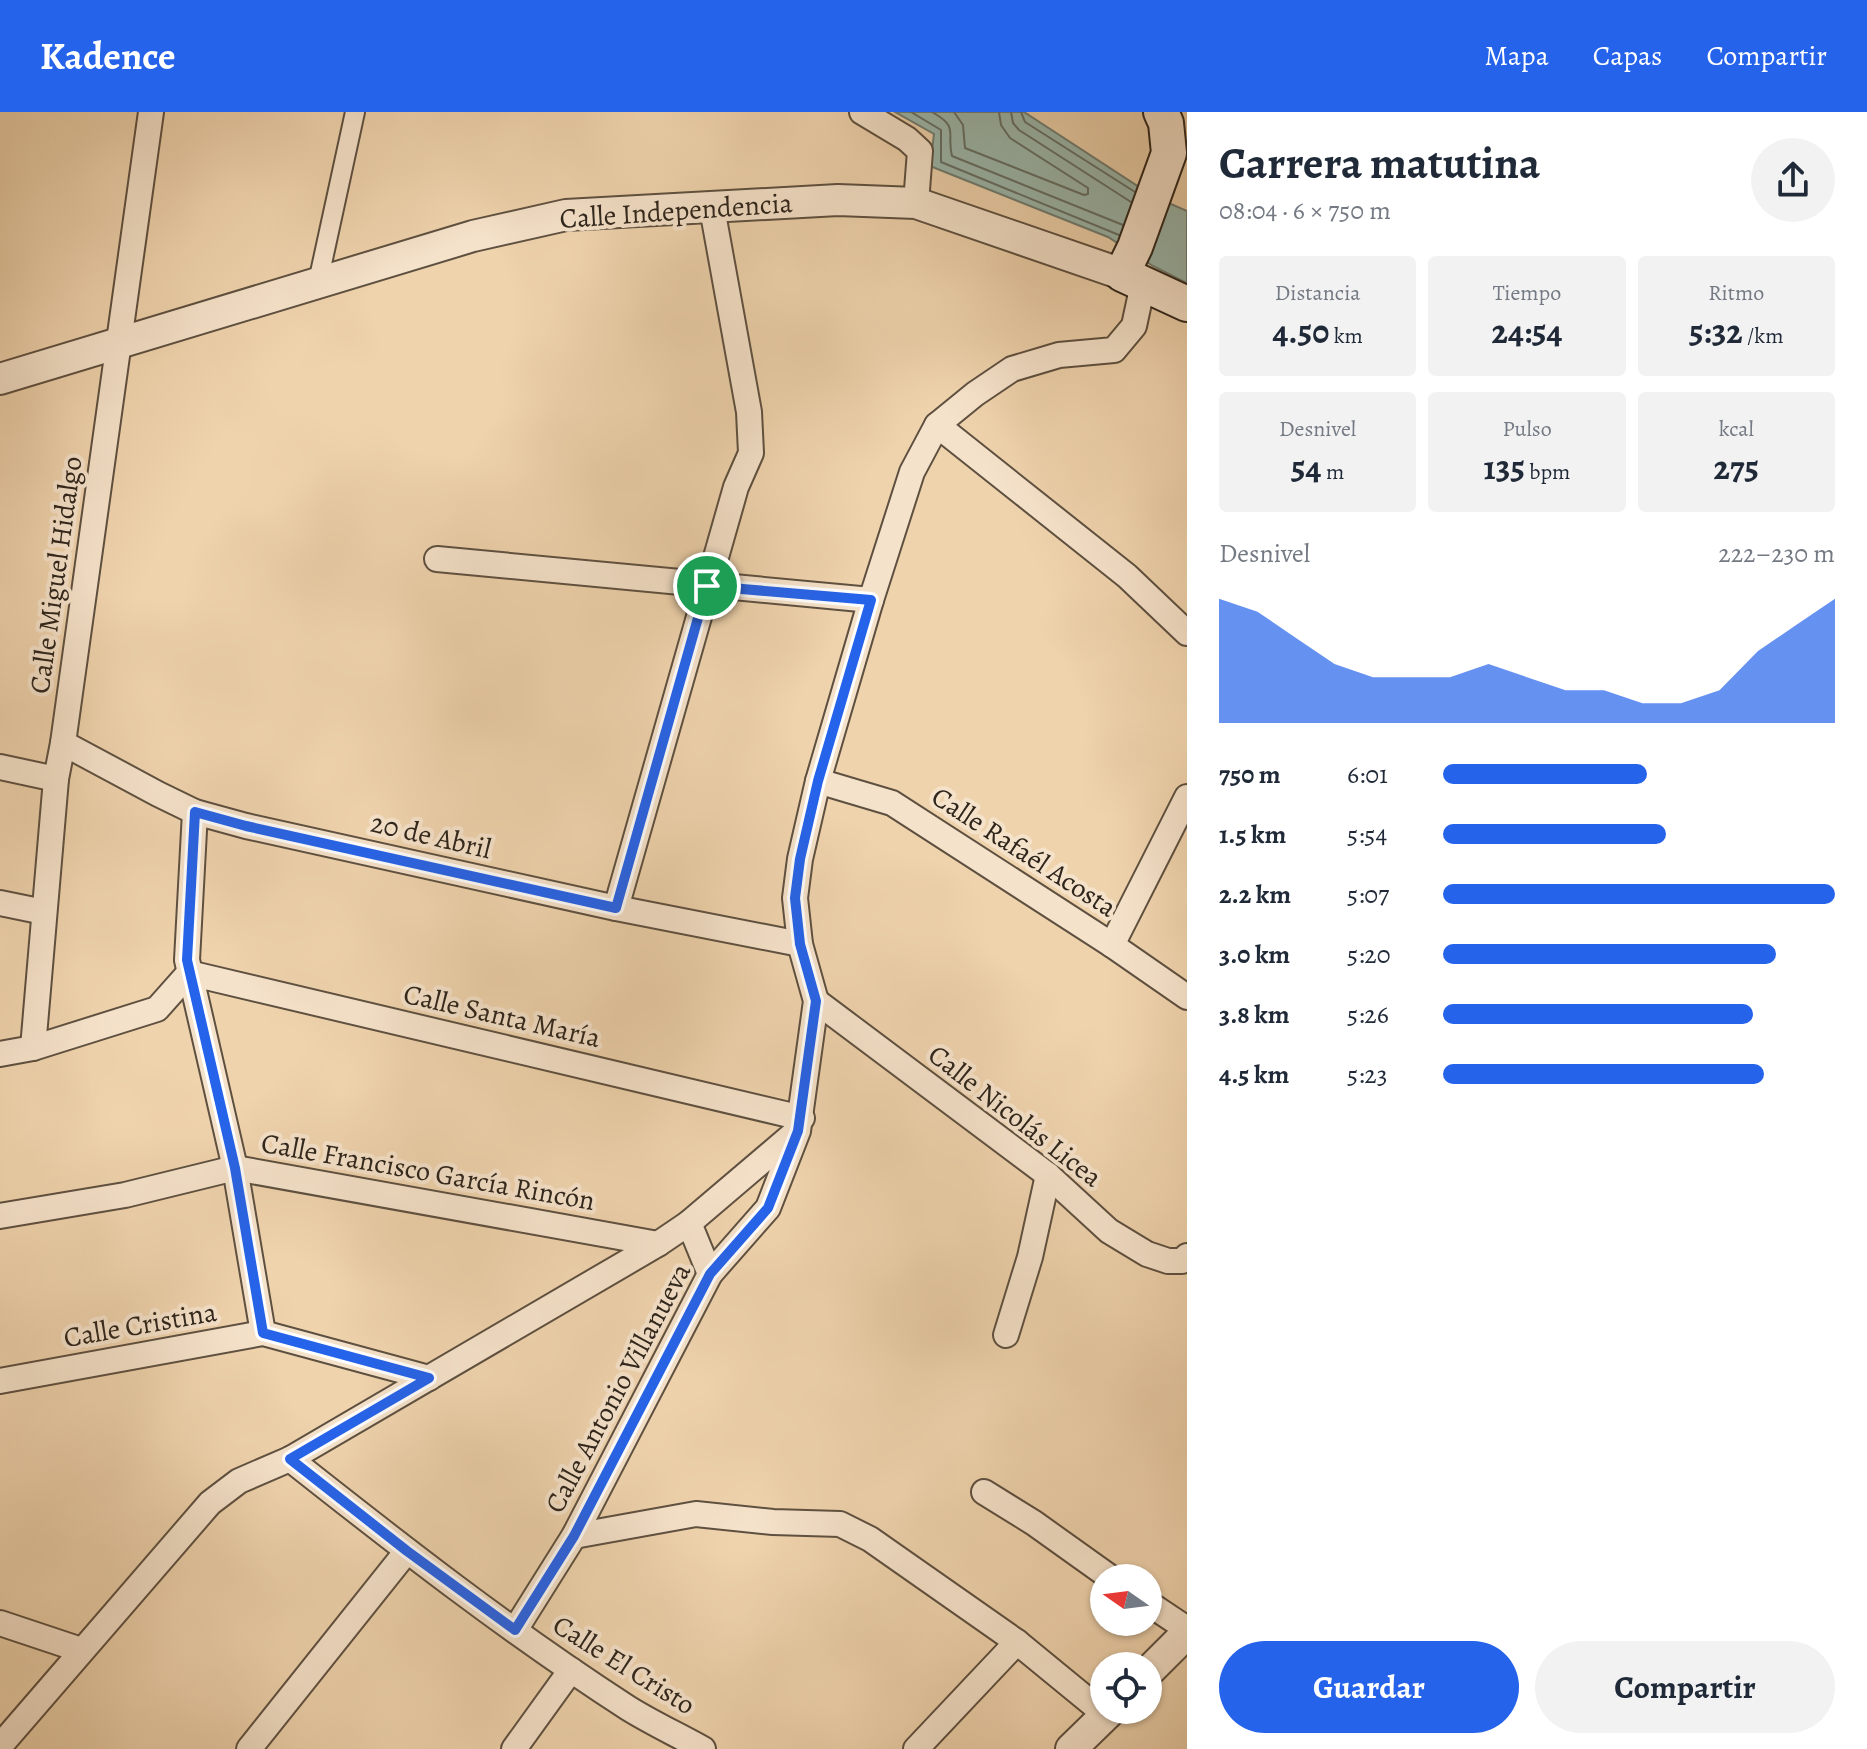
<!DOCTYPE html>
<html lang="es">
<meta charset="utf-8">
<style>
:root{--surface:#fff;--page:#f2f2f3;--text:#1f2937;--muted:#747a83;--accent:#2563eb}
body{margin:0;font-family:Alegreya,serif;background:var(--page);color:var(--text);height:100vh;display:flex;flex-direction:column;font-size:30px;white-space:nowrap}
*{box-sizing:border-box;margin:0}
p{font-size:26px;color:var(--muted)}
.icon{flex:none;width:44px;height:44px;fill:none;stroke:currentColor;stroke-width:2;stroke-linecap:round;stroke-linejoin:round}
.map{position:relative;flex:1;overflow:hidden}
.drawer{display:flex;flex-direction:column;background:var(--surface);width:680px}
.drawer>*{flex:none}
.needle{width:52px;rotate:284deg}
.buttons{position:absolute;left:1090px;top:1452px;display:grid;gap:16px}
.buttons a{display:grid;place-items:center;width:72px;height:72px;border-radius:50%;background:var(--surface);box-shadow:0 2px 6px #0004;font-size:40px}
.pin{position:absolute;display:grid;place-items:center;width:68px;height:68px;color:#fff;margin:-34px;border:4px solid #fff;border-radius:50%;box-shadow:0 2px 8px #0007}
.round{display:grid;place-items:center;flex:none;width:84px;height:84px;border-radius:42px;background:var(--page)}
.headline{display:flex;align-items:center;justify-content:space-between;height:136px;padding:0 32px}
h1{font-size:44px;font-weight:600;line-height:60px}
.metrics{display:grid;grid-template-columns:repeat(3,1fr);gap:12px;height:136px;padding:8px 32px}
.metrics div{display:grid;align-content:center;border-radius:8px;background:var(--page);text-align:center}
.metrics b{font-size:34px;font-weight:600}
.metrics small{font-size:22px;font-weight:400}
.metrics p{font-size:22px}
.chart{height:224px;padding:16px 32px}
.chart p{display:flex;justify-content:space-between}
.chart svg{width:100%;height:144px;margin-top:8px;fill:var(--accent);opacity:.7}
.action{display:flex;gap:16px;margin-top:auto;padding:16px 32px}
.action a{flex:1;height:92px;border-radius:48px;background:var(--accent);color:#fff;font-size:32px;font-weight:600;line-height:92px;text-align:center}
.action a+a{background:var(--page);color:var(--text)}
ul{padding:0 32px;list-style:none;font-size:26px}
li{display:grid;grid-template-columns:128px 96px 1fr;align-items:center;height:60px}
li i{height:20px;border-radius:10px;background:var(--accent)}
header{display:flex;align-items:center;gap:48px;box-sizing:border-box;height:112px;padding:0 40px;background:var(--accent);color:#fff}
header strong{font-size:38px}
nav{display:flex;gap:44px;margin-inline-start:auto;font-size:28px}
main{display:flex;flex:1;min-height:0}
.map>svg:first-child{display:block}
.water{fill:#9ab7ac;stroke:#6f7d72;stroke-width:2}
.lines{fill:none;stroke-linecap:round;stroke-linejoin:round}
.shore{stroke:#646e64;stroke-width:2}
.pedestrian-casing{stroke:#5e5040;stroke-width:22}
.minor-casing{stroke:#5e5040;stroke-width:28}
.tertiary-casing{stroke:#5e5040;stroke-width:34}
.secondary-casing{stroke:#2e251c;stroke-width:38}
.pedestrian{stroke:#f5e2ca;stroke-width:18}
.minor{stroke:#f5e2ca;stroke-width:24}
.tertiary{stroke:#f5e2ca;stroke-width:30}
.secondary{stroke:#f5e2ca;stroke-width:34}
.route-casing{stroke:#fff;stroke-width:16}
.route{stroke:#2563eb;stroke-width:10}
.labels{text-anchor:middle;dominant-baseline:central;stroke-width:8;stroke-linejoin:round;paint-order:stroke}
.street-label{font-size:28px;fill:#2e251c;stroke:#f5e2ca}
</style>
<header>
<strong>Kadence</strong>
<nav><a>Mapa</a><a>Capas</a><a>Compartir</a></nav>
</header>
<main>
<div class="map">
<svg width="1187" height="1637" viewBox="0 0 1187 1637">
<rect width="100%" height="100%" fill="#efd3ad"/>
<filter id="stains"><feTurbulence type="fractalNoise" baseFrequency=".0025" numOctaves="4"/><feColorMatrix values="0 0 0 0 .2 0 0 0 0 .09 0 0 0 0 .02 0 0 0 .5 -.17"/></filter>
<radialGradient id="worn" r=".72"><stop offset=".6" stop-color="#630" stop-opacity="0"/><stop offset="1" stop-color="#630" stop-opacity=".3"/></radialGradient>
<polygon class="water" points="895,0 1024,0 1153,84 1187,99 1187,171 1153,154 1108,125 930,54 934,22"/>
<g class="lines">
<g class="shore">
<polyline points="911,0 941,18 941,50 1119,123"/>
<path d="M 932,0 C 960,16 946,20 952,44 L 1123,113"/>
<polyline points="954,0 963,13 965,36 1084,83 1088,82 1088,76 1010,26 1001,13 999,0"/>
<polyline points="1011,0 1013,11 1019,18 1131,90"/>
<polyline points="1021,0 1025,10 1135,80"/>
</g>
<g class="pedestrian-casing">
<polyline id="pedestrian" points="318,170 355,0"/>
</g>
<g class="minor-casing">
<g id="minor">
<polyline points="862,0 907,27 920,39 916,91"/>
<polyline points="937,313 1127,464 1187,521"/>
<polyline points="437,447 871,488"/>
<polyline points="63,631 158,682 195,700 246,714 616,796 800,832"/>
<polyline points="0,655 56,667"/>
<polyline points="818,669 892,691 1112,833 1187,885"/>
<polyline points="195,700 187,848 235,1056 263,1221"/>
<polyline points="0,791 44,800"/>
<polyline points="616,796 736,375 751,341 749,300 712,96"/>
<polyline points="1112,833 1187,685"/>
<polyline points="189,861 802,1006"/>
<polyline points="816,889 1048,1063 1109,1119 1147,1142 1168,1149 1182,1149 1187,1144"/>
<polyline points="33,936 56,667 63,631 151,0"/>
<polyline points="0,942 33,936 157,897 189,861"/>
<polyline points="0,1104 125,1083 235,1056 658,1132"/>
<polyline points="689,1111 710,1162"/>
<polyline points="1006,1223 1030,1145 1048,1063"/>
<polyline points="0,1269 263,1221 429,1266"/>
<path d="M 290,1347 C 400,1434 510,1520 628,1596 C 652,1611 678,1623 703,1637"/>
<polyline points="984,1380 1034,1411 1111,1466"/>
<polyline points="574,1424 696,1402 773,1410 840,1412 870,1427 1017,1530 1106,1603"/>
<polyline points="1148,1491 1187,1517"/>
<polyline points="0,1511 81,1538"/>
<polyline points="515,1518 574,1424 710,1162 768,1096 798,1019 816,889 800,832 795,786 800,747 818,669 871,488 912,360 937,313 975,282 1012,257 1059,243 1114,238 1134,214 1143,172"/>
<polyline points="0,1634 210,1391 239,1369 290,1347 658,1132 689,1111 796,1020"/>
<polyline points="249,1637 407,1439"/>
<polyline points="514,1637 571,1558"/>
<polyline points="916,1637 1017,1530"/>
</g>
</g>
<g class="tertiary-casing">
<g id="tertiary">
<polyline points="0,267 473,124 566,103 838,88 916,91 1122,162"/>
<polyline points="1148,1560 1187,1521"/>
<polyline points="1071,1637 1111,1598"/>
</g>
</g>
<g class="secondary-casing">
<polyline id="secondary" points="1161,0 1166,11 1169,41 1135,135 1122,162 1187,192"/>
</g>
<use href="#pedestrian" class="pedestrian"/>
<use href="#minor" class="minor"/>
<use href="#tertiary" class="tertiary"/>
<use href="#secondary" class="secondary"/>
</g>
<g class="lines">
<g class="route-casing">
<polygon id="route" points="707,474 871,488 818,669 800,747 795,786 800,832 816,889 798,1019 768,1096 710,1162 574,1424 515,1518 407,1439 290,1347 429,1266 263,1221 235,1056 187,848 195,700 246,714 616,796"/>
</g>
<use href="#route" class="route"/>
</g>
<g class="labels">
<g class="street-label">
<text transform="translate(676 99) rotate(-4)">Calle Independencia</text>
<text transform="translate(56 463) rotate(-82)">Calle Miguel Hidalgo</text>
<text transform="translate(431 724) rotate(13)">20 de Abril</text>
<text transform="translate(1024 740) rotate(33)">Calle Rafaél Acosta</text>
<text transform="translate(502 904) rotate(13)">Calle Santa María</text>
<text transform="translate(1015 1004) rotate(38)">Calle Nicolás Licea</text>
<text transform="translate(428 1060) rotate(10)">Calle Francisco García Rincón</text>
<text transform="translate(140 1213) rotate(-10)">Calle Cristina</text>
<text transform="translate(618 1276) rotate(-62)">Calle Antonio Villanueva</text>
<text transform="translate(624 1553) rotate(32)">Calle El Cristo</text>
</g>
</g>
<rect width="100%" height="100%" filter="url(#stains)"/>
<rect width="100%" height="100%" fill="url(#worn)"/>
</svg>
<div class="buttons">
<a><svg class="needle" viewBox="-14 -14 28 28"><path d="M0-13l5 13h-10z" fill="#e53935"/><path d="M0 13l5-13h-10z" fill="#747a83"/></svg></a>
<a><svg class="icon" aria-label="locate" viewBox="0 0 24 24"><circle cx="12" cy="12" r="6"/><path d="M12 2v4M12 18v4M2 12h4M18 12h4"/></svg></a>
</div>
<div class="pin" style="left:707px;top:474px;background:#1e9e55"><svg class="icon" aria-label="arrive" viewBox="0 0 24 24"><path d="M6 21V4h12l-3 4 3 4H6"/></svg></div>
</div>
<section class="drawer">
<div class="headline"><div><h1>Carrera matutina</h1><p>08:04 · 6 × 750 m</p></div><a class="round"><svg class="icon" aria-label="share" viewBox="0 0 24 24"><path d="M12 15V3M7 8l5-5 5 5M5 13v7h14v-7"/></svg></a></div>
<div class="metrics">
<div><p>Distancia</p><b>4.50<small> km</small></b></div>
<div><p>Tiempo</p><b>24:54</b></div>
<div><p>Ritmo</p><b>5:32<small> /km</small></b></div>
</div>
<div class="metrics">
<div><p>Desnivel</p><b>54<small> m</small></b></div>
<div><p>Pulso</p><b>135<small> bpm</small></b></div>
<div><p>kcal</p><b>275</b></div>
</div>
<div class="chart"><p><span>Desnivel</span>222–230 m</p>
<svg viewBox="0 0 160 44" preserveAspectRatio="none"><path d="M0 44V6L10 10L20 18L30 26L40 30L50 30L60 30L70 26L80 30L90 34L100 34L110 38L120 38L130 34L140 22L150 14L160 6V44z"/></svg>
</div>
<ul>
<li><b>750 m</b>6:01<i style="width:52%"></i></li>
<li><b>1.5 km</b>5:54<i style="width:57%"></i></li>
<li><b>2.2 km</b>5:07<i style="width:100%"></i></li>
<li><b>3.0 km</b>5:20<i style="width:85%"></i></li>
<li><b>3.8 km</b>5:26<i style="width:79%"></i></li>
<li><b>4.5 km</b>5:23<i style="width:82%"></i></li>
</ul>
<div class="action"><a>Guardar</a><a>Compartir</a></div>
</section>
</main>
